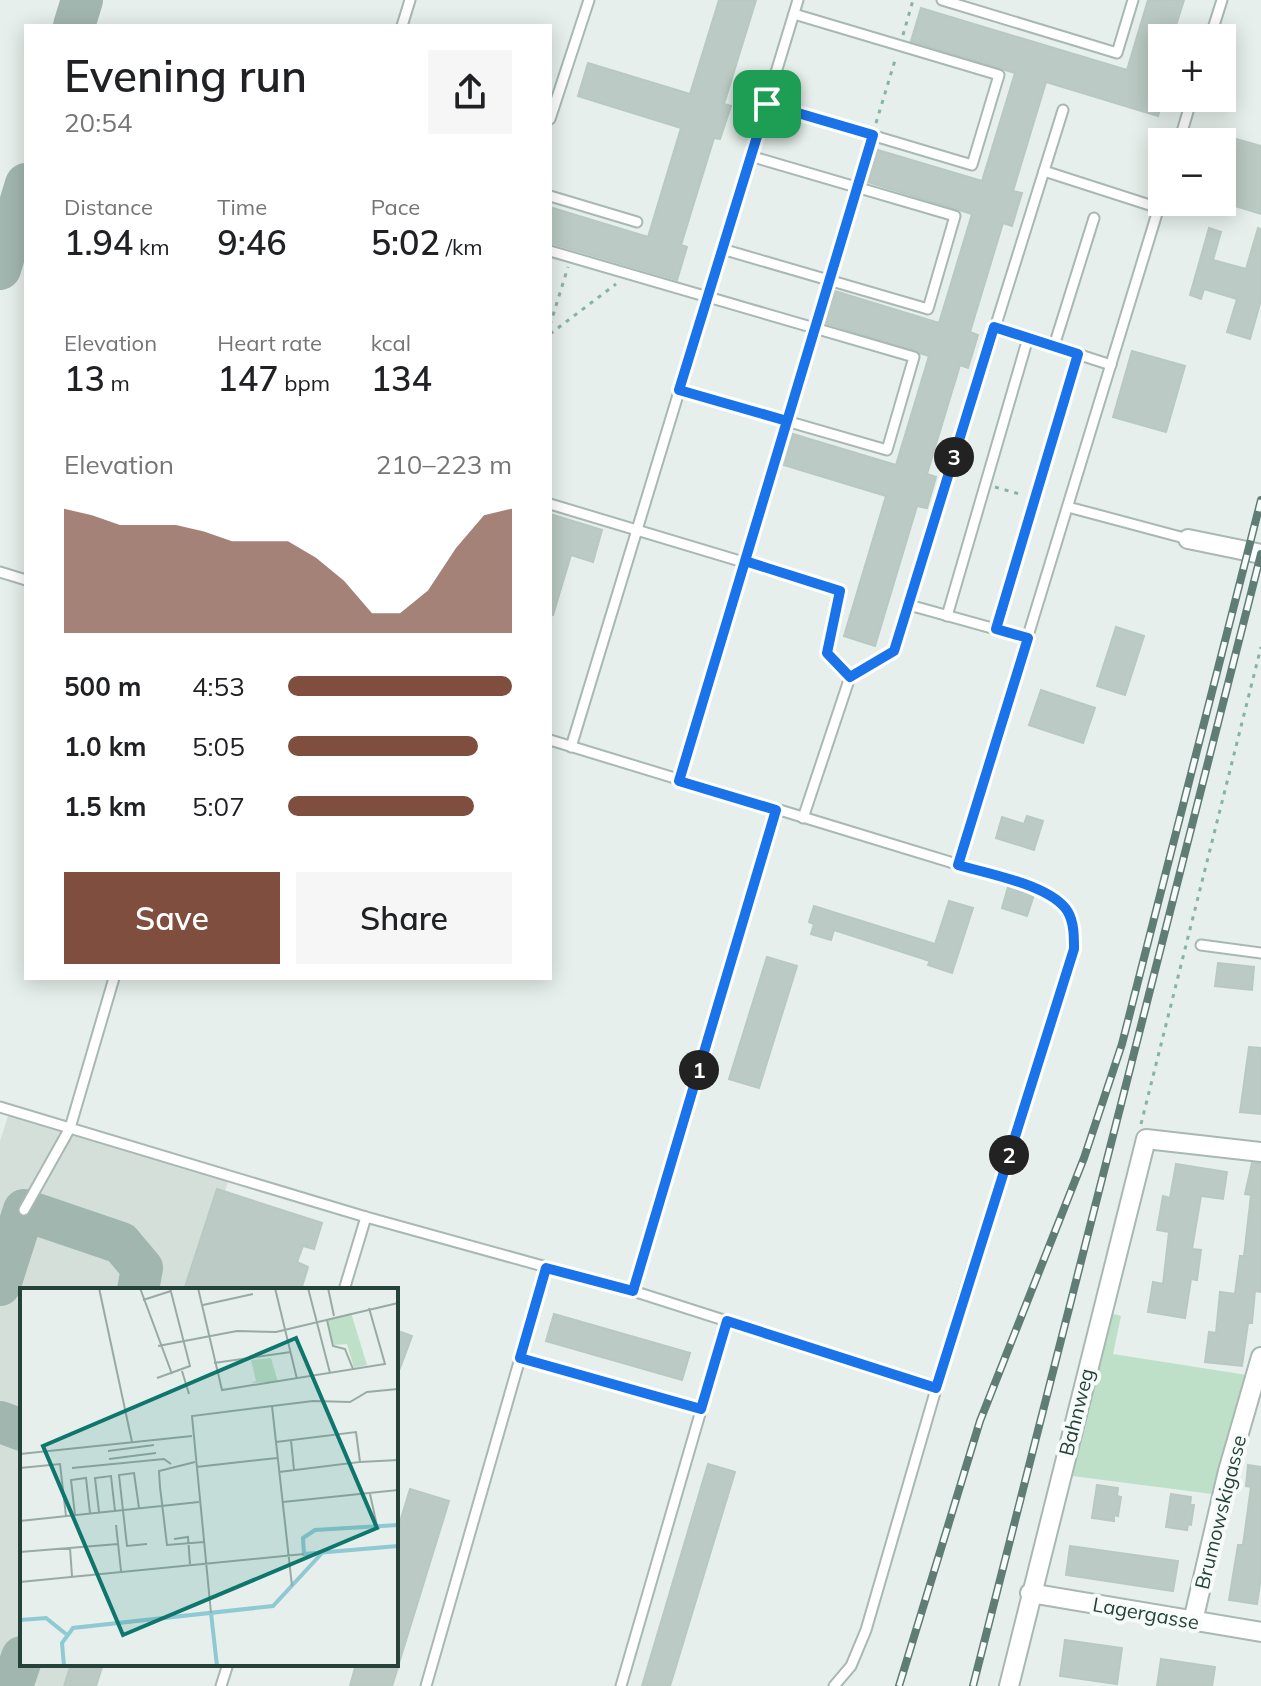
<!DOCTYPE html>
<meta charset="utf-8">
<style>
:root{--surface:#fff;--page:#f6f6f6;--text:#202124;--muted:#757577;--accent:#7f4e3f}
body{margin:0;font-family:Mulish,sans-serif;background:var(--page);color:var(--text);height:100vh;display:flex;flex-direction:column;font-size:30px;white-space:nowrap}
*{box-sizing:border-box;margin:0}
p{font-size:26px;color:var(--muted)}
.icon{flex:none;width:44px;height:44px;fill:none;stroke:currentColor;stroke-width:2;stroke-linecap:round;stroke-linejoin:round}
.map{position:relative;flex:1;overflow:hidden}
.side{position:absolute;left:24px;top:24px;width:528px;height:956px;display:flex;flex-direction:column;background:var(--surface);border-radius:0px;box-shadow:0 4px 20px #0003}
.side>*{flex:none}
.fabs{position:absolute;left:1148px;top:24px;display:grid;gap:16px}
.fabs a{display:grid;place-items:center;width:88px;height:88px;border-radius:0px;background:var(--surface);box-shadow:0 4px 20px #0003;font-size:40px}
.pin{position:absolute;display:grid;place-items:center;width:68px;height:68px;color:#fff;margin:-34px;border-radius:16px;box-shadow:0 4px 12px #0006}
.km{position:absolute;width:40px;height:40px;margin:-20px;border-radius:50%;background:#222;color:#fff;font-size:22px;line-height:40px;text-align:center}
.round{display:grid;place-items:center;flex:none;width:84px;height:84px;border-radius:0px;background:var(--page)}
.headline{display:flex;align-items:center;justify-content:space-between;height:136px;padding:0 40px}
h1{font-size:44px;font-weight:600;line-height:60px}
.stats{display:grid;grid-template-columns:repeat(3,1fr);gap:12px;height:136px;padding:8px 40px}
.stats div{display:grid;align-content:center}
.stats b{font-size:34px;font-weight:600}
.stats small{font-size:22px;font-weight:400}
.stats p{font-size:22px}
.chart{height:224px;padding:16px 40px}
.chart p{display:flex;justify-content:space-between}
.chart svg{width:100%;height:144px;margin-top:8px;fill:var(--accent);opacity:.7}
.action{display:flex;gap:16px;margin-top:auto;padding:16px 40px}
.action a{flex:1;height:92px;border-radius:0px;background:var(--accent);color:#fff;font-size:32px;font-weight:600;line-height:92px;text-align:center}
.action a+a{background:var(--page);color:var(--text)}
ul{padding:0 40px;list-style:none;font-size:26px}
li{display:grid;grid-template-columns:128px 96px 1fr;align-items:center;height:60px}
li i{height:20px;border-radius:10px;background:var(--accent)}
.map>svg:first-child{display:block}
.built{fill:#d4dfda}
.green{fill:#bfe0c8}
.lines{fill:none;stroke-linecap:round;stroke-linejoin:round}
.taxiway{stroke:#a2b6b0;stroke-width:42}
.building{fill:#bbcac4;stroke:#b8c9c2;stroke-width:2}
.service-casing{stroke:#a8b8b2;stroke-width:13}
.minor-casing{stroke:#a8b8b2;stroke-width:22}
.path{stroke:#86b3a5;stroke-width:3;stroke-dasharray:4 6;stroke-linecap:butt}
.service{stroke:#fff;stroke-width:9}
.minor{stroke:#fff;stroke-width:18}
.rail-casing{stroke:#5f7d75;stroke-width:8}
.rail{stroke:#f7fbf9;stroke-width:5;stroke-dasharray:15;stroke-linecap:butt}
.route-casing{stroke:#fff;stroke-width:16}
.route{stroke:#1a73e8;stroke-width:10}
.labels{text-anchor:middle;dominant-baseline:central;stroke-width:8;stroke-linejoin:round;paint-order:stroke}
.street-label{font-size:20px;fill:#24423a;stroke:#f7fbf9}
.inset-river{fill:none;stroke:#8ec9d4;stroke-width:4}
.inset-road{fill:none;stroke:#98aaa4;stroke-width:2}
.view{fill:#0f766e;fill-opacity:0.15;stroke:#0f766e;stroke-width:4}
.inset-edge{fill:none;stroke:#24423a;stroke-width:4}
</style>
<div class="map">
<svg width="1261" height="1686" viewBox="0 0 1261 1686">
<rect width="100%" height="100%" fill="#e6efeb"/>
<polygon class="built" points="10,1110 230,1176 192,1290 22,1290 22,1664 70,1664 63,1686 0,1686 0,1141"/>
<polygon class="green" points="1099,1310 1121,1316 1113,1354 1247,1375 1212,1494 1057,1474"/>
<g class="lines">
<g class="taxiway">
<polyline points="74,26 82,0"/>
<polyline points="0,269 26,184"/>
<polyline points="0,1285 24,1210 121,1243 142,1268 138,1290"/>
<polyline points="0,1422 22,1430"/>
<polyline points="12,1686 22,1657"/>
</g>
</g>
<g class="building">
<polygon points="719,0 756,0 724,104 731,106 720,139 714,138 681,245 687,247 677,280 550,243 550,207 648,237 681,128 578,96 588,63 690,94"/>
<polygon points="1148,0 1184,0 1172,38 1162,38 1162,102 1158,116 1046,82 1013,191 1022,193 1012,226 1003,223 970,332 978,335 968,368 960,365 927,474 936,477 927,508 917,506 875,646 844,636 886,496 784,465 793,434 896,465 929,356 825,323 835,291 939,323 972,214 868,182 878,150 982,181 1015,73 911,41 921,8 1127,70"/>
<polygon points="1201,129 1261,146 1261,214 1222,202 1222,142 1197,142"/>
<polygon points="1209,228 1221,232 1213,260 1246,269 1258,228 1261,229 1261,300 1250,339 1227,332 1237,299 1204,289 1201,299 1190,295"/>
<polygon points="1132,351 1185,366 1166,432 1113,417"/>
<polygon points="550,514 602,530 593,562 571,555 553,615 550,614"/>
<polygon points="1116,627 1144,636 1125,695 1097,686"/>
<polygon points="1041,690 1095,708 1083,743 1029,725"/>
<polygon points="1027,816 1043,821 1034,850 996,838 1002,817 1024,824"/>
<polygon points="1008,887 1034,895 1027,916 1002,908"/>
<polygon points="949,901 973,908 952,973 928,965 930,961 834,930 831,940 811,934 814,924 809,922 814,906 935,944"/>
<polygon points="767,957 797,966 759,1088 729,1079"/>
<polygon points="1218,963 1254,967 1252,990 1215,986"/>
<polygon points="1249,1047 1261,1048 1261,1114 1240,1112"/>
<polygon points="1252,1163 1261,1164 1261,1292 1255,1291 1252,1323 1248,1323 1242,1366 1205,1362 1209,1332 1216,1333 1220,1292 1235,1294 1240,1256 1244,1256 1251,1195 1245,1194"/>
<polygon points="1176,1164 1227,1172 1223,1199 1201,1196 1192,1249 1201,1250 1197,1280 1191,1279 1185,1318 1148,1312 1153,1282 1163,1284 1169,1232 1157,1230 1163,1196 1170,1198"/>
<polygon points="217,1189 322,1223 314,1249 303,1246 297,1262 308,1267 301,1290 184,1290"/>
<polygon points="554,1314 690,1353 682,1380 546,1341"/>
<polygon points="401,1332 412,1336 397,1376 396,1345"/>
<polygon points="708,1464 735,1472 670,1686 642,1686"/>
<polygon points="1248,1465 1261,1467 1261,1577 1257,1604 1229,1600 1238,1545 1243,1545 1251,1487 1246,1486"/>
<polygon points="1097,1485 1118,1488 1117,1496 1121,1497 1118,1516 1114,1515 1114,1521 1092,1518"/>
<polygon points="410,1489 449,1501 399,1663 396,1663 396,1535"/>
<polygon points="1171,1494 1191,1497 1190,1505 1194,1505 1191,1525 1188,1524 1187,1530 1166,1527"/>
<polygon points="1070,1546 1178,1561 1173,1591 1066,1575"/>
<polygon points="1065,1640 1122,1648 1117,1684 1060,1676"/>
<polygon points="1161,1659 1215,1667 1212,1686 1157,1686"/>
<polygon points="71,1664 103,1664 96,1686 64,1686"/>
<polygon points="356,1664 399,1664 392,1686 350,1686"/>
</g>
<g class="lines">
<g class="service-casing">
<g id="service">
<polyline points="942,0 1117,53 1133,0"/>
<polyline points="402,26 410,0"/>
<polyline points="1210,38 1222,0"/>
<polyline points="767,104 972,165 999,75 794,14"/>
<polyline points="550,119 589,0"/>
<polyline points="1179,142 1192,98"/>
<polyline points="1044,171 1159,208"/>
<polyline points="550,196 637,222"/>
<polyline points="722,249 928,309 955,216 750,156"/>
<polyline points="550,251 914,357 887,450 679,390"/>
<polyline points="994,327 1111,365"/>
<polyline points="1054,346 1094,218"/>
<polyline points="550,504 840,591 827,653 850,677 803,818"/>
<polyline points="1068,507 1188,539"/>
<polyline points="0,572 26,580"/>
<polyline points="909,605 1028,638"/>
<polyline points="947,616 1028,338"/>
<polyline points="996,629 1078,354"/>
<polyline points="850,677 894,651 1063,110"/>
<path d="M 550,740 L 1042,890 C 1069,906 1074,918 1074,949 L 961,1303 L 866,1630 L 851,1666 L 834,1686"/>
<polyline points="571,747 798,0"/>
<polyline points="958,865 1162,197"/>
<polyline points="1201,945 1261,953"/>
<polyline points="0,1107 366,1217 633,1291 936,1388"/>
<polyline points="24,1210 70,1128 114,978"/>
<polyline points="344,1290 366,1217"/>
<polyline points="633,1291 776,810"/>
<polyline points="520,1358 701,1409"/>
<polyline points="221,1686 228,1664"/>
<polyline points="426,1686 546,1268"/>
<polyline points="621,1686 727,1321"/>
</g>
</g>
<g class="minor-casing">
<g id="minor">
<polyline points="1188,539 1261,554"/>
<polyline points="1030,1593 1261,1632"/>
<polyline points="1193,1621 1228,1471 1261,1357"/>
<polyline points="1009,1686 1146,1139 1261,1152"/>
</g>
</g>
<g class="path">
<polyline points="903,35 913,0"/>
<polyline points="876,123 896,57"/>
<polyline points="860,176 870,145"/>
<polyline points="833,268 854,199"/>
<polyline points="818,318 826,291"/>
<polyline points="550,325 568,267"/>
<polyline points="550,334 616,284"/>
<polyline points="790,410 811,341"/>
<polyline points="995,487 1023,495"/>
<polyline points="748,552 783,433"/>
<polyline points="682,770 741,574"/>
<polyline points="1141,1124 1261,647"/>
</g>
<use href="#service" class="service"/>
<use href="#minor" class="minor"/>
<g class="rail-casing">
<g id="rail">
<polyline points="899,1686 980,1421 1084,1158 1122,1044 1261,500"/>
<polyline points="973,1686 1261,554"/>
</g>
</g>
<use href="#rail" class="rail"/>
</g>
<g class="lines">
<g class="route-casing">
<path id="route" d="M 767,104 L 873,135 C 808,351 743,566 679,781 L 776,810 L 633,1291 L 546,1268 L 520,1358 L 701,1409 L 727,1321 L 936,1388 L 1074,949 C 1074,936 1074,923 1068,912 C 1052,885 988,874 958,865 L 1028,638 L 996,629 L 1078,354 L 994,327 L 894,651 L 850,677 L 827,653 L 840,591 L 745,561 L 787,421 L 679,390 L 767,104"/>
</g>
<use href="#route" class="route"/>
</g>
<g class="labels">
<g class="street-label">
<text transform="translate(1076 1412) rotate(-76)">Bahnweg</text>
<text transform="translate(1220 1512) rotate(-76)">Brumowskigasse</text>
<text transform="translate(1146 1613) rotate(10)">Lagergasse</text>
</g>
</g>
<g transform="translate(20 1288)">
<rect width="378" height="378" fill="#e6efeb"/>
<path d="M 331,25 L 347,77 L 334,80 L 327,56 L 314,57 L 307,31 ZM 251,70 L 258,94 L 230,95 L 236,93 L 231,72 Z" fill="#bfe0c8"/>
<path class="inset-river" d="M 378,237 L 295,242 L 283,250 L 284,266 L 378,258M 191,325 L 197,378M 0,332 L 26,330 L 46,346M 44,378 L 42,355 L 53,340 L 253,318 L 303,264"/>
<path class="inset-road" d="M 79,0 L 112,154M 120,0 L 152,86M 178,0 L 202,102 L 365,76 L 349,20M 255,0 L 277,91M 288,0 L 310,85M 308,0 L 314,28M 123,12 L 151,3M 183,17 L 233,6M 307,32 L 313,58 L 325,61 L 333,81M 138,58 L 217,43 L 256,44 L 378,15M 194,75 L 271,64M 162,83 L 169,106M 137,90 L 170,78 L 150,0M 252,118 L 272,298M 271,152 L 274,182M 256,154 L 336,144 L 340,174 L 259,184M 88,163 L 134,157M 0,166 L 172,148M 89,171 L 136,165M 175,174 L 139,183 L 140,199 L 147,257 L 184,254M 340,174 L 378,172M 176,179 L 257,170M 0,180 L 40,176 L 46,228M 52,180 L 144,171 L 151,176M 350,206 L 357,238M 263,214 L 378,202M 119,220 L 114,185 L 99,187 L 107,258 L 127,256M 79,224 L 75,190 L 91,188 L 95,223M 55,227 L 51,192 L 66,190 L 70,225M 0,233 L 179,214M 96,237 L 101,283M 154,251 L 168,249 L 170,276M 50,260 L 52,288M 0,264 L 98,256M 0,294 L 284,266M 191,325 L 172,128 L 293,113 L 330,114 L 347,104 L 378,101"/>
<path class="view" d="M 276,50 L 357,240 L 103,347 L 23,158 Z"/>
<rect width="378" height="378" class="inset-edge"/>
</g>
</svg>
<div class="fabs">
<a>+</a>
<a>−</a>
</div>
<div class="pin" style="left:767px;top:104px;background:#1e9e55"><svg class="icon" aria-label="arrive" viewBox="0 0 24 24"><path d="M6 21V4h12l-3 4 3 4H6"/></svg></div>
<b class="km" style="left:699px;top:1070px">1</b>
<b class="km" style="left:1009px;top:1155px">2</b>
<b class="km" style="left:954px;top:457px">3</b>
<section class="side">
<div class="headline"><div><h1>Evening run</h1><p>20:54</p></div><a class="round"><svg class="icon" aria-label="share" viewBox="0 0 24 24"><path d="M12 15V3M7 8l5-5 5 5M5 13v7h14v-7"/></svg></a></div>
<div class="stats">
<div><p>Distance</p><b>1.94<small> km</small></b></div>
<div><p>Time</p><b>9:46</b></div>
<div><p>Pace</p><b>5:02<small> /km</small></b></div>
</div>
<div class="stats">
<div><p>Elevation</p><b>13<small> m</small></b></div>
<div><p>Heart rate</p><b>147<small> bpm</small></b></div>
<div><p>kcal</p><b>134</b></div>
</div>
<div class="chart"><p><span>Elevation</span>210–223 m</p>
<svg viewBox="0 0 160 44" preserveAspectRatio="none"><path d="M0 44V6L10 8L20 11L30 11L40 11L50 13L60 16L70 16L80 16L90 21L100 28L110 38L120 38L130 31L140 18L150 8L160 6V44z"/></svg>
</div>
<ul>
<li><b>500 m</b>4:53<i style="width:100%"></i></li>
<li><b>1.0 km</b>5:05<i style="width:85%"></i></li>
<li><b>1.5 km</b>5:07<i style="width:83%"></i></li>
</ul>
<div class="action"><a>Save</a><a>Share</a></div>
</section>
</div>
